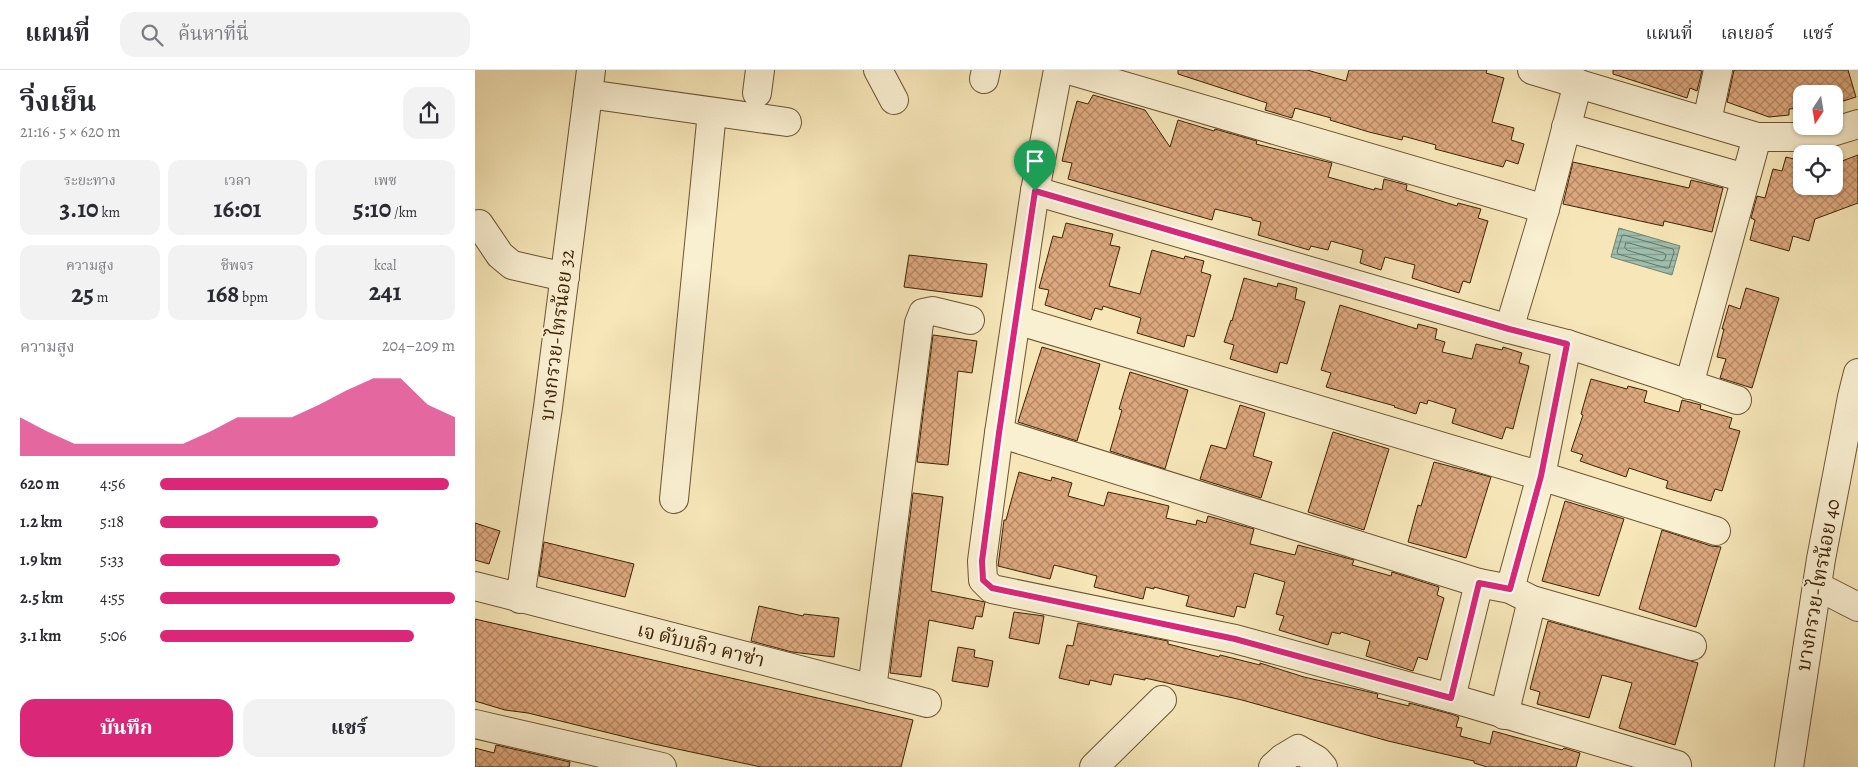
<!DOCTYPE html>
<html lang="th">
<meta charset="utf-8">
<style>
:root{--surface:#fff;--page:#f2f2f3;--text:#2b2b33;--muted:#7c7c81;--line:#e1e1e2;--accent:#db2777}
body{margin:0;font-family:Alegreya,"Noto Serif Thai",serif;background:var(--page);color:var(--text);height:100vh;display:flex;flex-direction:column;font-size:19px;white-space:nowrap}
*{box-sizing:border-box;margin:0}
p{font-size:16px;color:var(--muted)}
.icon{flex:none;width:28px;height:28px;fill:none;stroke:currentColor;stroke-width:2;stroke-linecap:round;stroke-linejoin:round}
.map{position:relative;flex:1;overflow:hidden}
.drawer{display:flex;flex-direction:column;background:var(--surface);width:475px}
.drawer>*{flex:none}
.needle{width:32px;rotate:192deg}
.tools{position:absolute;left:1318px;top:15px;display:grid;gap:10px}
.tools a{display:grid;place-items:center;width:50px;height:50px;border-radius:10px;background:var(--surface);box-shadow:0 1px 4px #0004;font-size:25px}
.pin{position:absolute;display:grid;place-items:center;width:42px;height:42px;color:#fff;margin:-51px -21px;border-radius:50% 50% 50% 0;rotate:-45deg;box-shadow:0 0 5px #0007}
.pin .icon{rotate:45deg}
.round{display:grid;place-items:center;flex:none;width:52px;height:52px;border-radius:15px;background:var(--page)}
.overview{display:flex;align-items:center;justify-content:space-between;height:85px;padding:0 20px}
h1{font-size:28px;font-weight:700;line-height:38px}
.metrics{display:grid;grid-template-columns:repeat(3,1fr);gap:8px;height:85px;padding:5px 20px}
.metrics div{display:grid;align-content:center;border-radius:12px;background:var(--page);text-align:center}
.metrics b{font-size:25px;font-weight:700}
.metrics small{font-size:14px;font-weight:400}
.metrics p{font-size:14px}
.chart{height:140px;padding:10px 20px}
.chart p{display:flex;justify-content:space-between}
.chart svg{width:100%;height:90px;margin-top:5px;fill:var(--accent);opacity:.7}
.primary-button{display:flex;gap:10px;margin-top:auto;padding:10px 20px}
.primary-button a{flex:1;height:58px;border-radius:15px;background:var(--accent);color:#fff;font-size:20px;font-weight:700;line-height:58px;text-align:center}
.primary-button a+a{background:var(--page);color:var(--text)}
ul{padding:0 20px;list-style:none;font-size:16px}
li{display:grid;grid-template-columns:80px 60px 1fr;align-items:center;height:38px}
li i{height:12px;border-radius:6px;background:var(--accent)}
header{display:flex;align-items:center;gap:30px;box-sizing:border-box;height:70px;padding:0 25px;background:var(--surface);border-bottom:1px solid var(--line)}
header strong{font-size:24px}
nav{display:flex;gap:28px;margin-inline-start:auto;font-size:18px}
.search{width:350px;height:45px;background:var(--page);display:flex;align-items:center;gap:12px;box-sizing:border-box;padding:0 18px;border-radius:15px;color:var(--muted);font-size:19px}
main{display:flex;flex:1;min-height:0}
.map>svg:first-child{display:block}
.water{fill:url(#water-rules);stroke:#77816b}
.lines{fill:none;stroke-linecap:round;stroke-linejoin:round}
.shore{stroke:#6e715a;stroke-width:1}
.building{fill:url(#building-cross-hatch);stroke:#3e2304}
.minor-casing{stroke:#6c5431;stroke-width:30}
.minor{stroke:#f9efd1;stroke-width:28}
.route-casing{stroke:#fff;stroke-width:10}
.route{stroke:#db2777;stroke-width:6}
.labels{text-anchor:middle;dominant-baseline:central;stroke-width:4.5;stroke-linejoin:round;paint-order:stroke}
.street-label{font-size:20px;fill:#3e2304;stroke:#f9efd1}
</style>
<header>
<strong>แผนที่</strong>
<div class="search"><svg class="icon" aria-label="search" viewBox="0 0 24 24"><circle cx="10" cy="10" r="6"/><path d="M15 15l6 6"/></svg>ค้นหาที่นี่</div>
<nav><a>แผนที่</a><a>เลเยอร์</a><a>แชร์</a></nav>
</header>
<main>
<section class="drawer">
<div class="overview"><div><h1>วิ่งเย็น</h1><p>21:16 · 5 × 620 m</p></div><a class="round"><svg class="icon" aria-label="share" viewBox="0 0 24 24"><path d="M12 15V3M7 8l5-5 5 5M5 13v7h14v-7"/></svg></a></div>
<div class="metrics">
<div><p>ระยะทาง</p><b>3.10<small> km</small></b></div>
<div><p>เวลา</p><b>16:01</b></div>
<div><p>เพซ</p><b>5:10<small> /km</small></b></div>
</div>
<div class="metrics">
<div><p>ความสูง</p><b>25<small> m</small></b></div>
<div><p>ชีพจร</p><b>168<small> bpm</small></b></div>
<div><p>kcal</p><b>241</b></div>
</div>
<div class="chart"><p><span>ความสูง</span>204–209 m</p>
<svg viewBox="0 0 160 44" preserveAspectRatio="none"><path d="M0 44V25L10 32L20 38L30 38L40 38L50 38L60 38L70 32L80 25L90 25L100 25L110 19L120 12L130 6L140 6L150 19L160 25V44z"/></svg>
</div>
<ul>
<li><b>620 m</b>4:56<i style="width:98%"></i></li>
<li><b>1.2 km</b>5:18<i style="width:74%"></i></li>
<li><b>1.9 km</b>5:33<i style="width:61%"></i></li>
<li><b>2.5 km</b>4:55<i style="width:100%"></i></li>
<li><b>3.1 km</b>5:06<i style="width:86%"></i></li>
</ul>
<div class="primary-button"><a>บันทึก</a><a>แชร์</a></div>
</section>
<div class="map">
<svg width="1383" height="697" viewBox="0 0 1383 697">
<defs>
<pattern id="water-rules" width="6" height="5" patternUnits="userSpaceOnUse" patternTransform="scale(1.25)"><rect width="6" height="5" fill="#9dbfb0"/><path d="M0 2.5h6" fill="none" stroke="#819b8d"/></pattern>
<pattern id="building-cross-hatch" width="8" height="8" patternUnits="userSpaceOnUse" patternTransform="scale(1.25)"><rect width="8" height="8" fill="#dca87e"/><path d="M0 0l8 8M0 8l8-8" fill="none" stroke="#b48865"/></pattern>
</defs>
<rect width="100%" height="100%" fill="#f6e6b8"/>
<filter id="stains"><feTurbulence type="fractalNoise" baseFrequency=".004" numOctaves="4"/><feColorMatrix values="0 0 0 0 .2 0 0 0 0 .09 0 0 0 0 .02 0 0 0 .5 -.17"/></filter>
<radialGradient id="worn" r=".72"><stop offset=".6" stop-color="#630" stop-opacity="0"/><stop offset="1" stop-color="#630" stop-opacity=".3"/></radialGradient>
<polygon class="water" points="1144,158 1205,176 1197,205 1136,187"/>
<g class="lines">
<g class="shore">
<polygon points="1149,165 1198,179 1199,182 1194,198 1191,198 1143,184 1142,182 1147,166"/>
<polygon points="1151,173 1154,173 1189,183 1191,185 1190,189 1187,191 1152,180 1150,178"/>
</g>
</g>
<g class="building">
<polygon points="703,0 832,0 871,11 874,0 1012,0 1011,3 1029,8 1017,52 1039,58 1036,70 1049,74 1043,94 1031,90 1028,97 960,79 961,75 928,66 927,70 894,62 855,50 856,48 820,38 817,48 790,40 792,33 703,4"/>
<polygon points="1138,0 1223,0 1227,1 1222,21 1215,18 1212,28 1138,4"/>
<polygon points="1259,0 1373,0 1381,27 1359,34 1359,24 1326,24 1326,38 1314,39 1314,45 1294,47 1252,32"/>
<polygon points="618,25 670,40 695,77 703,50 739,61 740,59 782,71 781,74 857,93 853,107 899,120 900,118 907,120 909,109 932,115 931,120 982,136 983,133 1006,139 1003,148 1013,151 995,213 988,211 984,223 937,208 940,195 910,187 906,200 885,193 888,180 856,171 853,180 836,176 834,180 783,165 786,152 777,150 777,148 740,139 737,150 593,109 597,93 587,91 595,57 602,31 613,34"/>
<polygon points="1383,85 1383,133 1340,149 1334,171 1318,166 1314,181 1275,170 1280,150 1276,148 1282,126 1290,128 1298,99 1307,101 1311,87 1326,91 1326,116 1359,116 1359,94"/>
<polygon points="1098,92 1214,118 1216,110 1248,118 1237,162 1189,151 1188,156 1088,134"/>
<polygon points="591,153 638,164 635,175 645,177 634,216 665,224 677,180 709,189 710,186 729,191 726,202 736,205 719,267 712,265 709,277 662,263 666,248 628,236 627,240 620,238 616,250 570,235 574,220 564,218 578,166 587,168"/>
<polygon points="434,185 512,194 507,227 429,217"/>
<polygon points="769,208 802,217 803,213 822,218 820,229 830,232 812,294 805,292 802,303 755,289 759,275 749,272 756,250 757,251"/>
<polygon points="1271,218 1304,228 1277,318 1245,308 1251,289 1242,287 1249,259 1247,259 1254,235 1265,239"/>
<polygon points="865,235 942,259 943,254 962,259 960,269 970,272 967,282 997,289 1001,274 1027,280 1028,277 1047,283 1044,293 1054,296 1038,359 1031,357 1027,369 977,353 981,339 953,330 952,334 945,332 941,344 919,337 920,336 851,317 856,303 846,300"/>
<polygon points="458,265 502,271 497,303 483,301 473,395 442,392"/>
<polygon points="567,277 625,294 602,371 543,352"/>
<polygon points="655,302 713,320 690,399 635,381 647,340 644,339"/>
<polygon points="1116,309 1152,319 1153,316 1172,321 1169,332 1204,342 1207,330 1226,335 1225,339 1257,348 1254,358 1265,361 1247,421 1240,419 1236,431 1191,418 1193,411 1154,398 1151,407 1105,391 1108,385 1096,381 1108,345 1106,344"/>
<polygon points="765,335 790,343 778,386 797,392 786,428 725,409 736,375 751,379"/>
<polygon points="858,362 914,379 889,460 833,442"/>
<polygon points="959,392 1016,407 991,488 933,472 943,435 946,436"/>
<polygon points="544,402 576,411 577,407 597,413 593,426 629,436 633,422 669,430 694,436 691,448 721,455 722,450 731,453 733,446 779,459 775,474 820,485 823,475 879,490 877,495 916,506 917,502 964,517 962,525 969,528 952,590 943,587 938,601 891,586 895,571 866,562 865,564 857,562 853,575 804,560 809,546 801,544 810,512 779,503 770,538 762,536 759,547 711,536 714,526 679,517 679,519 671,517 668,529 619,517 622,506 599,500 579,495 575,509 523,496 529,450 531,450"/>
<polygon points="438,423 468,427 456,521 510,532 507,547 501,546 498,559 454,550 446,607 415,603"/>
<polygon points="1090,431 1149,449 1124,526 1067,511"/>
<polygon points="0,453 25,461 14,494 0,490"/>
<polygon points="1187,460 1236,476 1246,477 1221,557 1164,539"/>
<polygon points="69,472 159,494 150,527 64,506"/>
<polygon points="284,536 328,546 329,544 364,548 359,587 317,582 276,571"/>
<polygon points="539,542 569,546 564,574 534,568"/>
<polygon points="0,549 438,650 426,697 286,697 179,674 53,643 30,640 0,631"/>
<polygon points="1073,551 1223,593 1200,675 1144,658 1157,613 1127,605 1114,648 1062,634 1065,622 1055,619"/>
<polygon points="603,553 693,571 693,574 744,587 745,585 785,595 785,593 829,607 903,624 902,628 934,636 934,633 976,644 984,647 981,657 987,658 985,666 1015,674 1018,661 1087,680 1089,678 1105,683 1101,697 1012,697 999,693 999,691 913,671 767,630 670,608 670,610 639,604 636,615 615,610 614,615 584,608 592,575 598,576"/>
<polygon points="483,577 500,580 499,587 518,591 513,617 477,611"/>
<polygon points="21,675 95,692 94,697 0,697 0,678 19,683"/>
</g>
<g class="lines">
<g class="minor-casing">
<g id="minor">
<polyline points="403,0 419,30"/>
<polyline points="583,0 560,121 524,363 507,491 508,510 517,519 760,569 976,628 1202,695"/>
<polyline points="594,0 1070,139"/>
<polyline points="1057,0 1282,67 1341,67 1383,54"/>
<polyline points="509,9 511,0"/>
<polyline points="282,23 285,0"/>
<polyline points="113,24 312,52"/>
<polyline points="1232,51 1243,0"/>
<polyline points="1091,57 1270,108"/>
<polyline points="560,121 1034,259 1092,274 1262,330"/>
<polyline points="4,154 25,185 37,195 90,207"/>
<polyline points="541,250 1066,406 1241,461"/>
<polyline points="1034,259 1070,139 1103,13"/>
<polyline points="1214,315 1282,67"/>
<polyline points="524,363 1004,513 1035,519 1057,530 1217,576"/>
<polyline points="199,429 237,42"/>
<polyline points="0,516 452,633"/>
<polyline points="1342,516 1383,537"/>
<polyline points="1035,519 1066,406 1092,274"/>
<polyline points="45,529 73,337 116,0"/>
<polyline points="397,619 444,253 448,243 458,241 495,250"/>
<polyline points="976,628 1004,513"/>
<polyline points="1029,645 1057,530"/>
<polyline points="0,654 187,697"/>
<polyline points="619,697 687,630"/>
<polyline points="798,697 808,688 823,679 842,690 848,697"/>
<polyline points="1314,697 1346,489 1377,327 1383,303"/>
</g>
</g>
<use href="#minor" class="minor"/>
</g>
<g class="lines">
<g class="route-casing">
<polygon id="route" points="560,121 1034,259 1092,274 1066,406 1035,519 1004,513 976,628 760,569 517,518 508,510 507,491 524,363"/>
</g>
<use href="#route" class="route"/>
</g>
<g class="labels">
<g class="street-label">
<text transform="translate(82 265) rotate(-83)">บางกรวย-ไทรน้อย 32</text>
<text transform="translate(1343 515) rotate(-80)">บางกรวย-ไทรน้อย 40</text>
<text transform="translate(226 575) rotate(14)">เจ ดับบลิว คาซ่า</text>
</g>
</g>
<rect width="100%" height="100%" filter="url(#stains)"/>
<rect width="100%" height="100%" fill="url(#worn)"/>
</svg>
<div class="tools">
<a><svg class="needle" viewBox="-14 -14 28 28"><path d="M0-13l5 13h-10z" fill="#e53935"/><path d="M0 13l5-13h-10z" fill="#7c7c81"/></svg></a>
<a><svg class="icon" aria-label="locate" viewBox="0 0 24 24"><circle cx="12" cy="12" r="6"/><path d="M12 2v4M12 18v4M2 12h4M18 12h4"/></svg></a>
</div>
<div class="pin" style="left:560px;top:121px;background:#1e9e55"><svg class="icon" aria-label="arrive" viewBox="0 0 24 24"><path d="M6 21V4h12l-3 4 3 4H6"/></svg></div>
</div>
</main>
